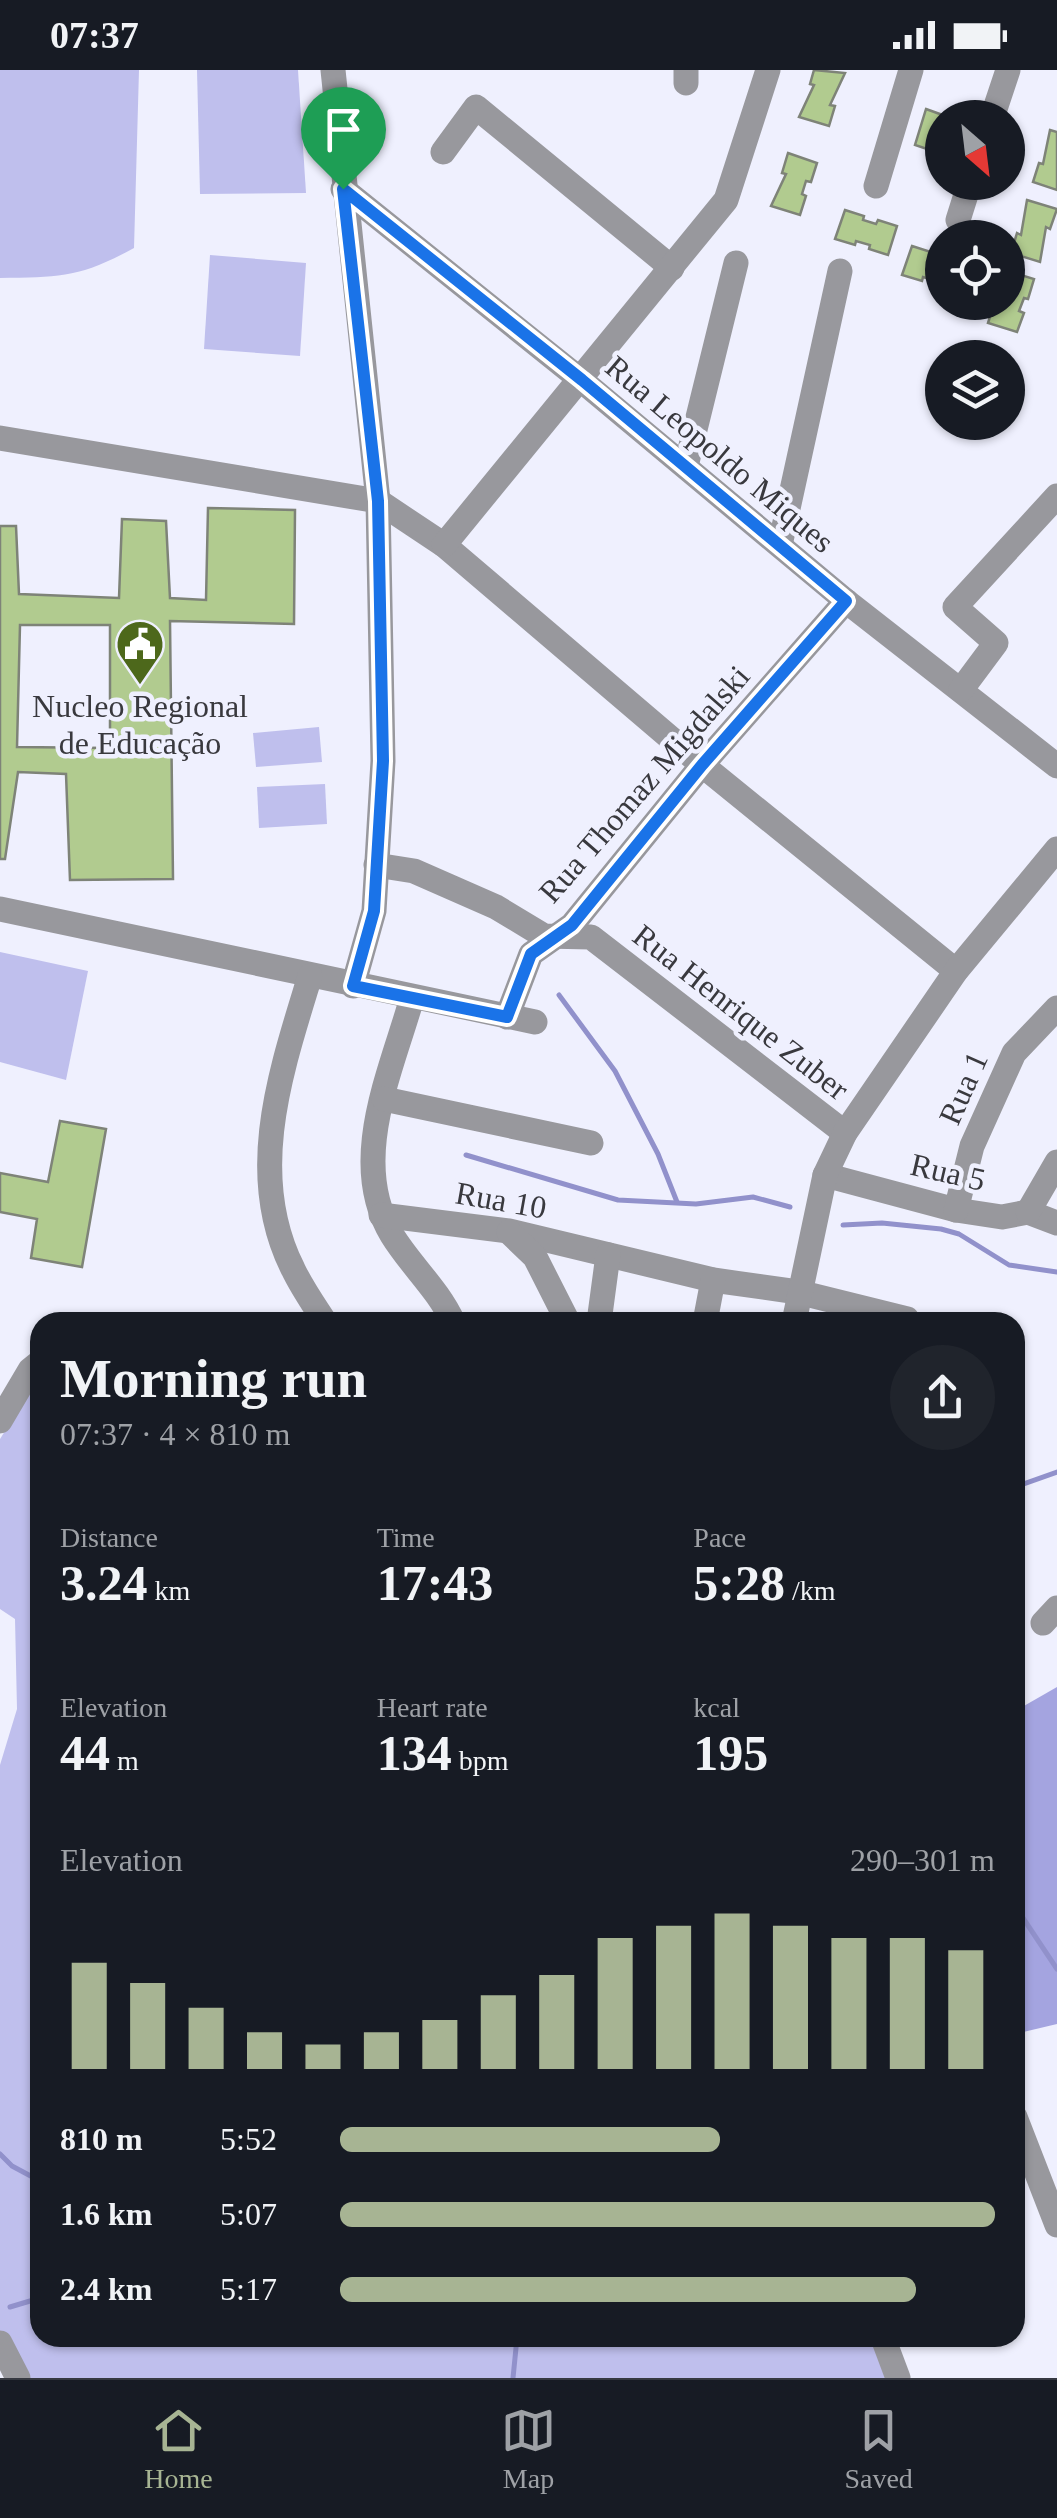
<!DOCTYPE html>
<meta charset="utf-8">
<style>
:root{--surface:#171b24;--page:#20242c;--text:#f1f3f6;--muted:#9ea1a6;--line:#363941;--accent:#a7b493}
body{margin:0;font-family:"Times New Roman",serif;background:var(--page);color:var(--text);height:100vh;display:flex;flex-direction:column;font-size:38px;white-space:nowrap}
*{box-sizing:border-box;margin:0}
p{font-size:32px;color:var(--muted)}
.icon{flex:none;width:55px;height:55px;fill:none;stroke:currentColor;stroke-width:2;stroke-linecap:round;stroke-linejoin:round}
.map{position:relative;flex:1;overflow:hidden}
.drawer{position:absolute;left:30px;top:1242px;width:995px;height:1035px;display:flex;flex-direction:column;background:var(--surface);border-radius:30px;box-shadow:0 2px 8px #0004}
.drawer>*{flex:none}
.needle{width:65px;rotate:152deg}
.controls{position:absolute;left:925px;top:30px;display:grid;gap:20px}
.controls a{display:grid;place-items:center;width:100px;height:100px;border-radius:50%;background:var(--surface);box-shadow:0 2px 8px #0004;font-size:50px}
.pin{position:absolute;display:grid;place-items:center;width:85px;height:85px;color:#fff;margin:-102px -42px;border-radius:50% 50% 50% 0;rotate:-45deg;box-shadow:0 0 10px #0007}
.pin .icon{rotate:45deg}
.round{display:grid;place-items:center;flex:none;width:105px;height:105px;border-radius:52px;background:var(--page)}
.headline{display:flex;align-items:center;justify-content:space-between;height:170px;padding:0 30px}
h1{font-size:55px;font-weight:800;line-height:75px}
.metrics{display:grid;grid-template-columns:repeat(3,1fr);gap:15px;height:170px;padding:10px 30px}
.metrics div{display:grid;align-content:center}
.metrics b{font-size:50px;font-weight:800}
.metrics small{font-size:28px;font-weight:400}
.metrics p{font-size:28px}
.chart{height:280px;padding:20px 30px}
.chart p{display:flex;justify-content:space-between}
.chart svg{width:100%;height:180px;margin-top:10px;stroke:var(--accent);stroke-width:6}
ul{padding:0 30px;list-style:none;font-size:32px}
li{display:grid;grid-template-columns:160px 120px 1fr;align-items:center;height:75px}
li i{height:25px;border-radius:12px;background:var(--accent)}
.status{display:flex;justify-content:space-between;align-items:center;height:70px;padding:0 50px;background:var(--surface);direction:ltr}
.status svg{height:28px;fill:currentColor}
.tab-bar{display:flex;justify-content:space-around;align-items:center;height:140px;border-top:2px solid var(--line);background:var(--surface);font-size:28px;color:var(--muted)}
.tab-bar a{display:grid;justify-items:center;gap:5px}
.tab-bar .on{color:var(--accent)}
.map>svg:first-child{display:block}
.green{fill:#bfbfed}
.forest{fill:#a4a4e0}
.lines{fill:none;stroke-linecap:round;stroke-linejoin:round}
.stream{stroke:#9191cb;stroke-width:5}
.building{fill:#b1cb8f;stroke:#7e8378;stroke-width:2.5;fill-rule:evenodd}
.minor{stroke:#98989d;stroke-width:25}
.route-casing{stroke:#fff;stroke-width:20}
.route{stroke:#1a73e8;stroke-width:12}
.labels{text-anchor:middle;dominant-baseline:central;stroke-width:9;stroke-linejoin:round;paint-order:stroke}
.street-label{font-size:32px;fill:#39393e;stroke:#eff0fe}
.poi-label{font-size:32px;fill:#39393e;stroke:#eff0fe}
</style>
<div class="status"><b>07:37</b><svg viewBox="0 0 49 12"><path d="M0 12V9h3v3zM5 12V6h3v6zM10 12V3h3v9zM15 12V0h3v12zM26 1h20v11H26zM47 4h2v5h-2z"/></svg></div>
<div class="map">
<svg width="1057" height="2308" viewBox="0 0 1057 2308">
<rect width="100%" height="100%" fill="#eff0fe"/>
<g class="green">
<path d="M 0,0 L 139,0 L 134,178 C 79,208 61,207 0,208 Z"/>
<polygon points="197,0 298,0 306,123 200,124"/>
<polygon points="210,185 306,193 300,286 204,279"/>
<polygon points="319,657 322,692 256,697 253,663"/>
<polygon points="325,714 327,754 259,758 257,717"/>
<polygon points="0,882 88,901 66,1010 0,992"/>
<polygon points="40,1305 40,2268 886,2268 902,2308 17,2308 0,2279 0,1695 17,1639 15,1549 0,1539 0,1369"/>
</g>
<polygon class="forest" points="1057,1617 1057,1954 1015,1964 1015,1641"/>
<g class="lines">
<g class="stream">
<polyline points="559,925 615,1001 658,1084 677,1132"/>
<polyline points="466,1085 618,1130 696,1134 753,1127 790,1137"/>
<polyline points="843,1155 882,1153 941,1159 959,1164 1009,1195 1057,1202"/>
<polyline points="1015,1417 1057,1402"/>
<polyline points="1015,1836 1057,1899"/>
<polyline points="0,2084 12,2096 40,2111"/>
<polyline points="10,2237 40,2228"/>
<polyline points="513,2308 517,2268"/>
</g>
</g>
<g class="building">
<polygon points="814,0 845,3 830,35 835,36 829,56 799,47 814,15 810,14"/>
<polygon points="926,39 951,48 942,48 942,84 915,75"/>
<polygon points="1050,60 1057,62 1057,120 1033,112 1039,93 1043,94"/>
<polygon points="788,83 817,93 811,112 806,111 802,124 806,126 800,145 771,136 786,104 782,103"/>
<polygon points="1027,130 1057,139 1050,159 1046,157 1040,192 1011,183 1017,163 1021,165"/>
<polygon points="845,140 864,146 863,150 876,154 878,150 897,156 888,185 869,179 870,175 856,171 855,175 835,169"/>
<polygon points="912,176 931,182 930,186 942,190 942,218 936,216 937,211 923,207 922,211 902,205"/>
<polygon points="1008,201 1034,209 1028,229 1024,228 1019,241 1024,243 1017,262 988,253 994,234 1008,232"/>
<path d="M 208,438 L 295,440 L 294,554 L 170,551 L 173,809 L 70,810 L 66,704 L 18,702 L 5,789 L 0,789 L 0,456 L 16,456 L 19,524 L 119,528 L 122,449 L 166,451 L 170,528 L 206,530 ZM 20,555 L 110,555 L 110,678 L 17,677 Z"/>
<polygon points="60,1051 106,1059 82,1197 31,1188 37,1149 0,1142 0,1103 48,1112"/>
</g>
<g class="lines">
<g class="minor">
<polyline points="333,0 378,431 383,691 374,841 353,916"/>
<polyline points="686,13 686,0"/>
<polyline points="992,48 1008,0"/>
<polyline points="443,82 476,37 672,198"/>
<polyline points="876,116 911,0"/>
<polyline points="343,119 581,310 846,531 1057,696"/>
<polyline points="958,150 970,112"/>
<polyline points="0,368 378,431 444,475 702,695 956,901"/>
<polyline points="686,396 736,193"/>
<polyline points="444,475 726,130 768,0"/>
<polyline points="780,475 840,201"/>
<polyline points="961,620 996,573 955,537 1057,426"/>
<polyline points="376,795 414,801 496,837 544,866 591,867 845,1063"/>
<polyline points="0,839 535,952"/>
<path d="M 310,906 C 281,1001 245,1104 293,1199 C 302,1218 314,1235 325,1252"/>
<path d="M 412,928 C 391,1002 348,1092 392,1165 C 411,1196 438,1219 453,1252"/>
<polyline points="507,947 531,884 572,855 702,695 846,531"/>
<polyline points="384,1029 591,1073"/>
<polyline points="825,1105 956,1140 1002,1147 1028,1142 1057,1153"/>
<polyline points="956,1140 972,1076 1014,983 1057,938"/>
<polyline points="1028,1142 1057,1092"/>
<polyline points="381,1145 509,1161 713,1210 798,1222 907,1249 906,1252"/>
<polyline points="509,1162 535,1187 568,1252"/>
<polyline points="599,1252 608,1185"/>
<polyline points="705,1252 713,1210"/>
<polyline points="794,1252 825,1105 845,1063 956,901 1057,779"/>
<polyline points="0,1351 30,1300 40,1292"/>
<polyline points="1043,1553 1057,1538"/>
<polyline points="1015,2047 1057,2155"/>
<polyline points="883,2268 898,2308"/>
<polyline points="0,2273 18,2308"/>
</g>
</g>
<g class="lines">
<g class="route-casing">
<polygon id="route" points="343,119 582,310 846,531 702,695 572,855 531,884 507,947 353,916 374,841 383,691 378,431"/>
</g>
<use href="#route" class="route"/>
</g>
<defs>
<g id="civic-pin" transform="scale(2.5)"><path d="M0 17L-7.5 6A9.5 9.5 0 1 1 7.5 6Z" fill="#4d681b" stroke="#eff0fe"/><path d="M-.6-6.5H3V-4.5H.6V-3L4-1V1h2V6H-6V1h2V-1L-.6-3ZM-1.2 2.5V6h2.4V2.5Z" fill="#fff"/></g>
</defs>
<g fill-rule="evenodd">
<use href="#civic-pin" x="140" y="574"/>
</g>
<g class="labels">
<g class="street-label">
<text transform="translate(720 384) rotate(40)">Rua Leopoldo Miques</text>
<text transform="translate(644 714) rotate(-49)">Rua Thomaz Migdalski</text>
<text transform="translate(741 942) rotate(38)">Rua Henrique Zuber</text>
<text transform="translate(963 1018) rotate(-66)">Rua 1</text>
<text transform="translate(948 1102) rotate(13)">Rua 5</text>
<text transform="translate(501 1130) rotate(10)">Rua 10</text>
</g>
<g class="poi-label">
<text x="140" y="636">Nucleo Regional<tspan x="140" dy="37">de Educação</tspan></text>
</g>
</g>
</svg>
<div class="controls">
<a><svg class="needle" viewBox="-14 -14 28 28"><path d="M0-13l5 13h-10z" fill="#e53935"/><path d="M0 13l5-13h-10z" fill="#9ea1a6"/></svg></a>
<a><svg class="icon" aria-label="locate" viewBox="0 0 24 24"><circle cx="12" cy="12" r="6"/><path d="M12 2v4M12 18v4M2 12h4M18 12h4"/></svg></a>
<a><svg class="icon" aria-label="layers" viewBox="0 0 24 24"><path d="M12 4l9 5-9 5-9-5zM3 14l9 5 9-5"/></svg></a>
</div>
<div class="pin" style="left:343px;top:119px;background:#1e9e55"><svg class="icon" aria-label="arrive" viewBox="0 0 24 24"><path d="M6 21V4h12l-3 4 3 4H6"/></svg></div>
<section class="drawer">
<div class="headline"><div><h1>Morning run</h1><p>07:37 · 4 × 810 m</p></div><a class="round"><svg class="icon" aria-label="share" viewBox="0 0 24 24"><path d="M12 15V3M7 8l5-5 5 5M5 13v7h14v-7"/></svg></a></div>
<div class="metrics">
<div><p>Distance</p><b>3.24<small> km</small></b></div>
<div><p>Time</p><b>17:43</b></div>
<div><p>Pace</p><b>5:28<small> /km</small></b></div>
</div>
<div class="metrics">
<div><p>Elevation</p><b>44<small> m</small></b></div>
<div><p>Heart rate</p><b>134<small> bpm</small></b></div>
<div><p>kcal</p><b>195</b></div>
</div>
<div class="chart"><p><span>Elevation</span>290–301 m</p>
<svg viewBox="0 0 160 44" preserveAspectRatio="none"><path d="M5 44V18M15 44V23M25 44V29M35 44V35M45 44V38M55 44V35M65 44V32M75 44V26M85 44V21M95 44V12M105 44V9M115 44V6M125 44V9M135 44V12M145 44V12M155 44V15"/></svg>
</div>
<ul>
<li><b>810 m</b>5:52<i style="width:58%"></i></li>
<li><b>1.6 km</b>5:07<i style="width:100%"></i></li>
<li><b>2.4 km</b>5:17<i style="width:88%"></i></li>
</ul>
</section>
</div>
<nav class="tab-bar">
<a class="on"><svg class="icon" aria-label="home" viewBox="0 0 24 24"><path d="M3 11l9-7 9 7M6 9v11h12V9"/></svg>Home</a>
<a><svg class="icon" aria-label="map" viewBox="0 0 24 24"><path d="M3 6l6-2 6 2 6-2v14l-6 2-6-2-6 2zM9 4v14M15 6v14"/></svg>Map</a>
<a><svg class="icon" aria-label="saved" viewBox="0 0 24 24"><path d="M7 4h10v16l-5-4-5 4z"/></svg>Saved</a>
</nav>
